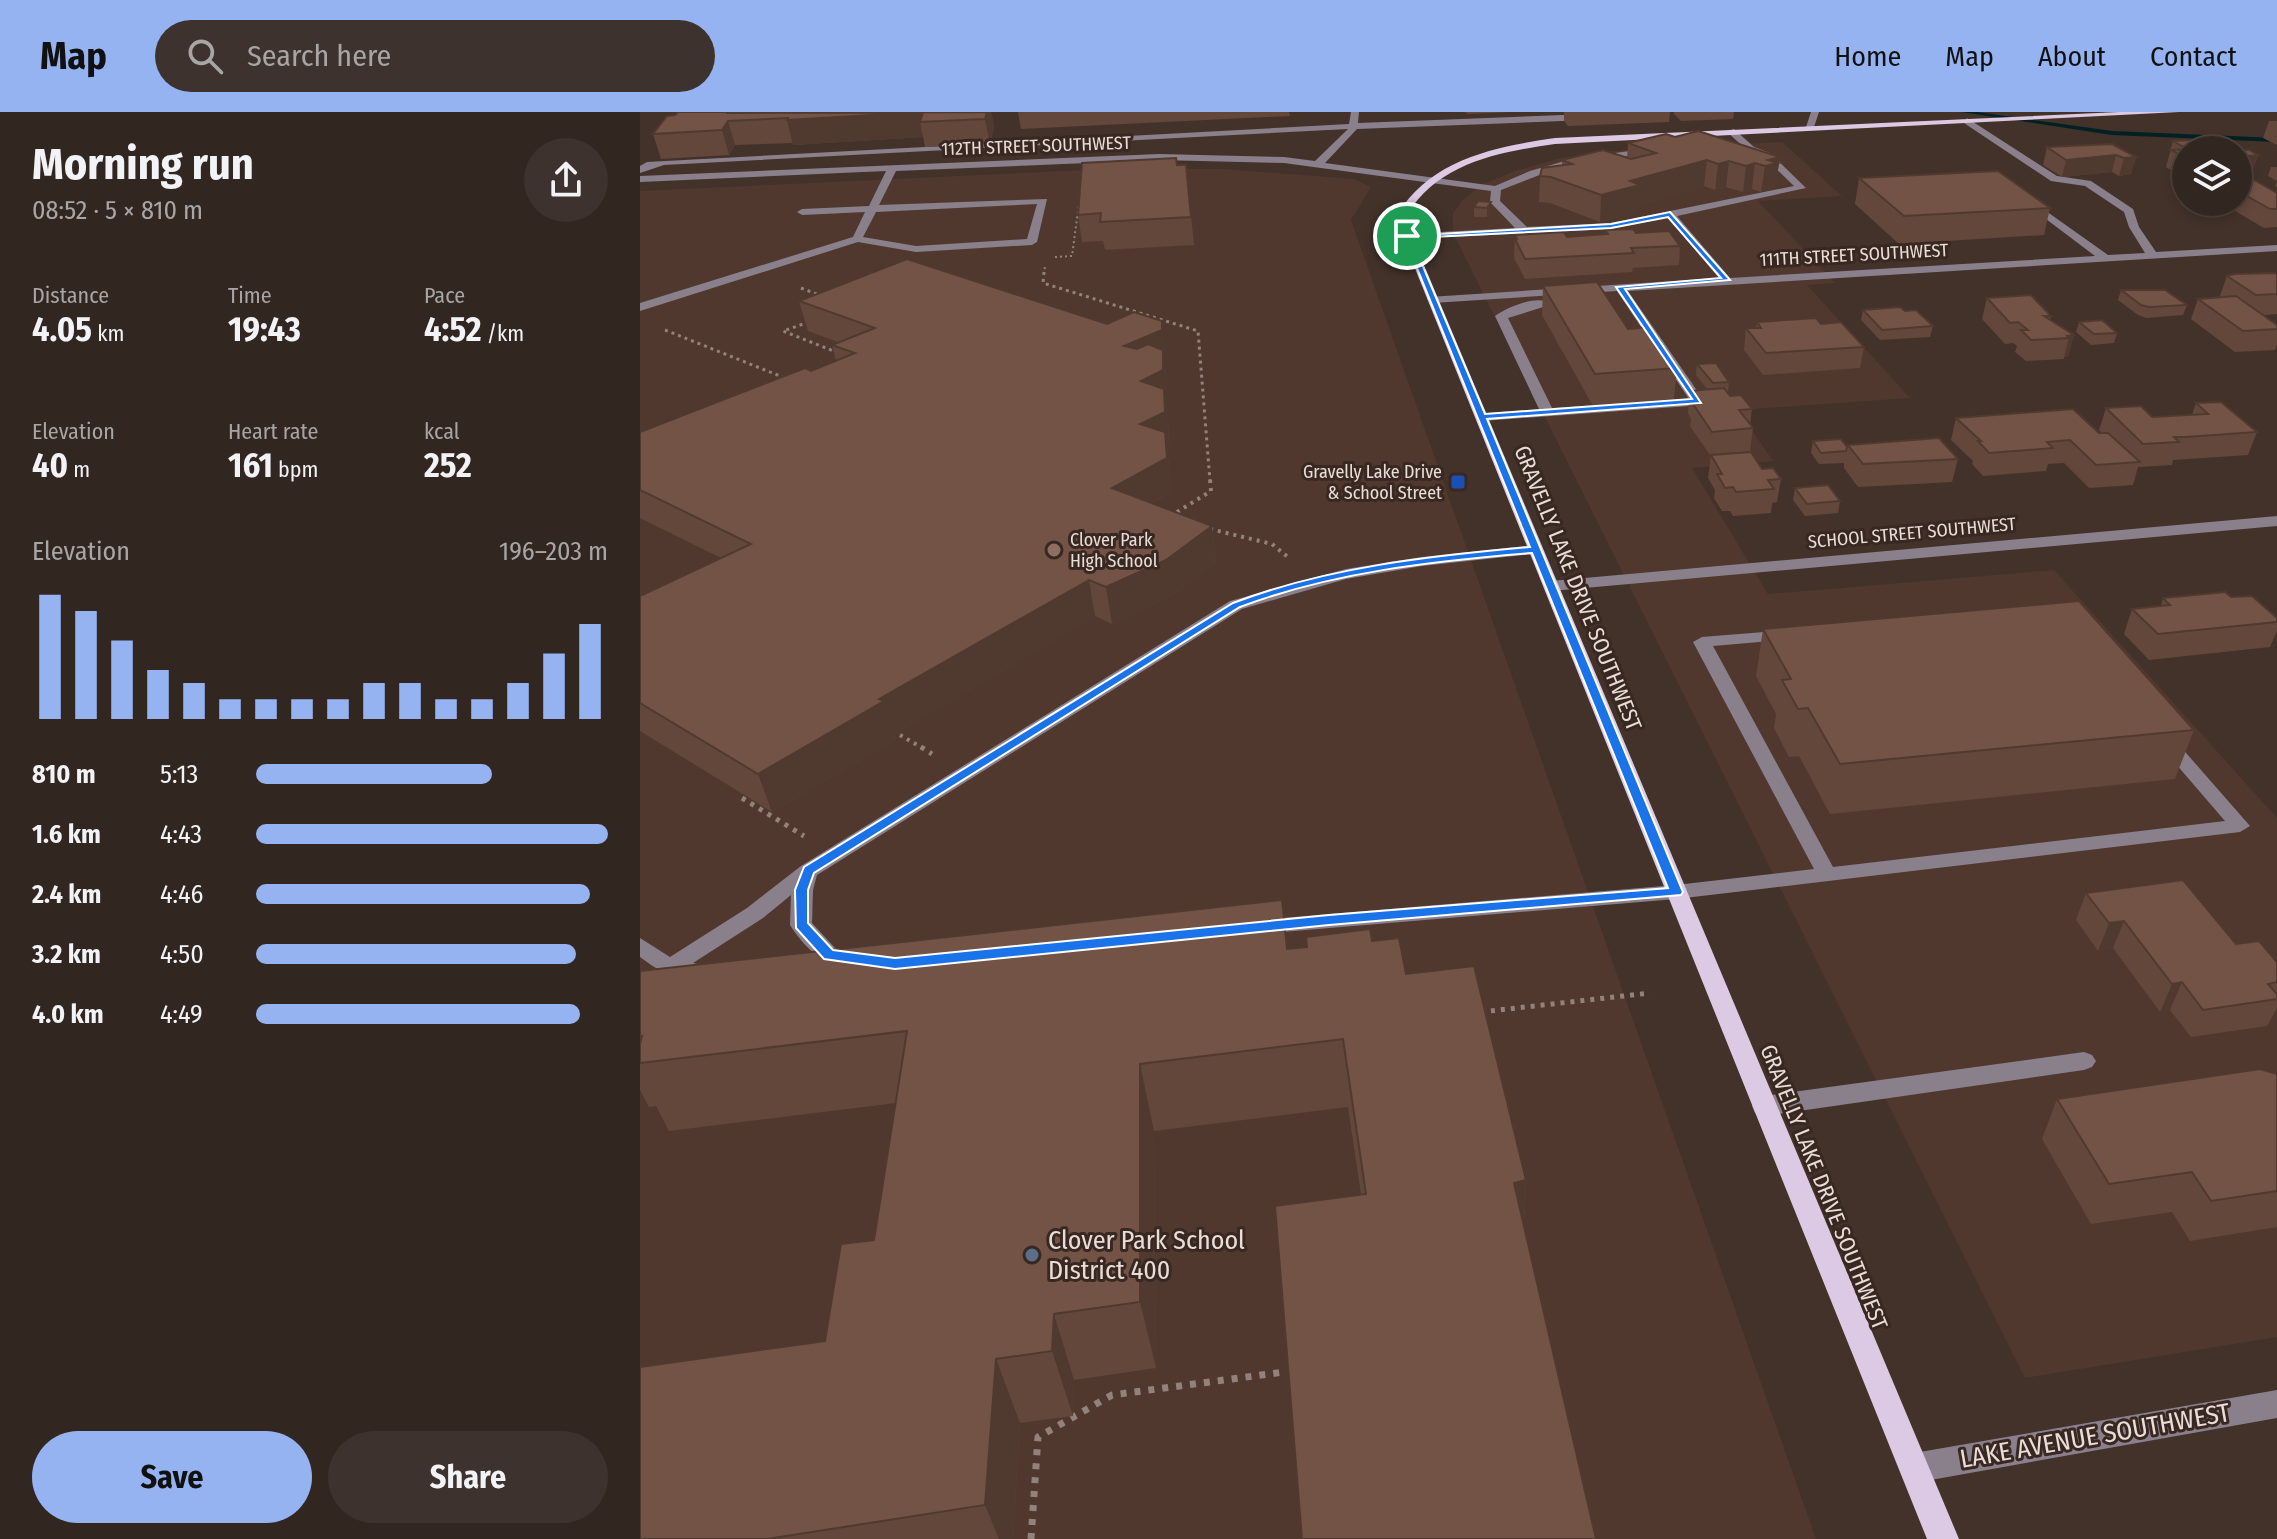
<!DOCTYPE html>
<meta charset="utf-8">
<style>
:root{--surface:#322620;--page:#3d322d;--text:#f1f3f6;--muted:#a8a5a5;--line:#4d433e;--accent:#95b2f1}
body{margin:0;font-family:"Fira Sans Condensed",sans-serif;background:var(--page);color:var(--text);height:100vh;display:flex;flex-direction:column;font-size:30px;white-space:nowrap}
*{box-sizing:border-box;margin:0}
p{font-size:26px;color:var(--muted)}
.icon{flex:none;width:44px;height:44px;fill:none;stroke:currentColor;stroke-width:2;stroke-linecap:round;stroke-linejoin:round}
.map{position:relative;flex:1;overflow:hidden}
.details{display:flex;flex-direction:column;background:var(--surface);width:640px}
.details>*{flex:none}
.controls{position:absolute;left:1532px;top:24px;display:grid;gap:16px}
.controls a{display:grid;place-items:center;width:80px;height:80px;border-radius:50%;background:var(--surface);box-shadow:0 4px 12px #0003,0 0 0 2px var(--line);font-size:40px}
.pin{position:absolute;display:grid;place-items:center;width:68px;height:68px;color:#fff;margin:-34px;border:4px solid #fff;border-radius:50%;box-shadow:0 2px 8px #0007}
.round{display:grid;place-items:center;flex:none;width:84px;height:84px;border-radius:42px;background:var(--page)}
.headline{display:flex;align-items:center;justify-content:space-between;height:136px;padding:0 32px}
h1{font-size:44px;font-weight:700;line-height:60px}
.metrics{display:grid;grid-template-columns:repeat(3,1fr);gap:12px;height:136px;padding:8px 32px}
.metrics div{display:grid;align-content:center}
.metrics b{font-size:34px;font-weight:700}
.metrics small{font-size:22px;font-weight:400}
.metrics p{font-size:22px}
.chart{height:224px;padding:16px 32px}
.chart p{display:flex;justify-content:space-between}
.chart svg{width:100%;height:144px;margin-top:8px;stroke:var(--accent);stroke-width:6}
.button{display:flex;gap:16px;margin-top:auto;padding:16px 32px}
.button a{flex:1;height:92px;border-radius:48px;background:var(--accent);color:#111;font-size:32px;font-weight:700;line-height:92px;text-align:center}
.button a+a{background:var(--page);color:var(--text)}
ul{padding:0 32px;list-style:none;font-size:26px}
li{display:grid;grid-template-columns:128px 96px 1fr;align-items:center;height:60px}
li i{height:20px;border-radius:10px;background:var(--accent)}
header{display:flex;align-items:center;gap:48px;box-sizing:border-box;height:112px;padding:0 40px;background:var(--accent);color:#111}
header strong{font-size:38px}
nav{display:flex;gap:44px;margin-inline-start:auto;font-size:28px}
.search{width:560px;height:72px;background:var(--page);display:flex;align-items:center;gap:20px;box-sizing:border-box;padding:0 28px;border-radius:44px;color:var(--muted);font-size:30px}
main{display:flex;flex:1;min-height:0}
.map>svg:first-child{display:block}
.built{fill:#50382e}
.lines{fill:none;stroke-linecap:round;stroke-linejoin:round}
.stream{fill:#002124;fill-rule:evenodd}
.path-far4{stroke:#91827b;stroke-width:2;stroke-dasharray:2 3;stroke-linecap:butt}
.path-far3{stroke:#91827b;stroke-width:3;stroke-dasharray:3 4;stroke-linecap:butt}
.path-far2{stroke:#91827b;stroke-width:4;stroke-dasharray:3 5;stroke-linecap:butt}
.path-far1{stroke:#91827b;stroke-width:5;stroke-dasharray:4 6;stroke-linecap:butt}
.path{stroke:#91827b;stroke-width:7;stroke-dasharray:6 8;stroke-linecap:butt}
.minor{fill:#89808c;fill-rule:evenodd}
.major{fill:#dcc9e3;fill-rule:evenodd}
.wall{fill:#63473b}
.shaded-wall{fill:#503a30}
.building{fill:#735345;stroke:#503a30;stroke-width:2}
.route{fill:#1a73e8;stroke:#fff;stroke-width:2;fill-rule:evenodd}
.transit-dot{fill:#1a4fb4;stroke:#392821;stroke-width:3}
.education-dot{fill:#8d6e63;stroke:#392821;stroke-width:3}
.service-dot{fill:#5c6f8a;stroke:#392821;stroke-width:3}
.labels{text-anchor:middle;dominant-baseline:central;stroke-width:6;stroke-linejoin:round;paint-order:stroke}
.far-street-label{font-size:18px;fill:#e9ddd8;stroke:#392821}
.far-poi-label{font-size:18px;fill:#e9ddd8;stroke:#392821;text-anchor:end}
.street-label{font-size:22px;fill:#e9ddd8;stroke:#392821}
.near-poi-label{font-size:26px;fill:#e9ddd8;stroke:#392821;text-anchor:start}
.near-street-label{font-size:26px;fill:#e9ddd8;stroke:#392821}
</style>
<header>
<strong>Map</strong>
<div class="search"><svg class="icon" aria-label="search" viewBox="0 0 24 24"><circle cx="10" cy="10" r="6"/><path d="M15 15l6 6"/></svg>Search here</div>
<nav><a>Home</a><a>Map</a><a>About</a><a>Contact</a></nav>
</header>
<main>
<section class="details">
<div class="headline"><div><h1>Morning run</h1><p>08:52 · 5 × 810 m</p></div><a class="round"><svg class="icon" aria-label="share" viewBox="0 0 24 24"><path d="M12 15V3M7 8l5-5 5 5M5 13v7h14v-7"/></svg></a></div>
<div class="metrics">
<div><p>Distance</p><b>4.05<small> km</small></b></div>
<div><p>Time</p><b>19:43</b></div>
<div><p>Pace</p><b>4:52<small> /km</small></b></div>
</div>
<div class="metrics">
<div><p>Elevation</p><b>40<small> m</small></b></div>
<div><p>Heart rate</p><b>161<small> bpm</small></b></div>
<div><p>kcal</p><b>252</b></div>
</div>
<div class="chart"><p><span>Elevation</span>196–203 m</p>
<svg viewBox="0 0 160 44" preserveAspectRatio="none"><path d="M5 44V6M15 44V11M25 44V20M35 44V29M45 44V33M55 44V38M65 44V38M75 44V38M85 44V38M95 44V33M105 44V33M115 44V38M125 44V38M135 44V33M145 44V24M155 44V15"/></svg>
</div>
<ul>
<li><b>810 m</b>5:13<i style="width:67%"></i></li>
<li><b>1.6 km</b>4:43<i style="width:100%"></i></li>
<li><b>2.4 km</b>4:46<i style="width:95%"></i></li>
<li><b>3.2 km</b>4:50<i style="width:91%"></i></li>
<li><b>4.0 km</b>4:49<i style="width:92%"></i></li>
</ul>
<div class="button"><a>Save</a><a>Share</a></div>
</section>
<div class="map">
<svg width="1637" height="1427" viewBox="0 0 1637 1427">
<rect width="100%" height="100%" fill="#43322a"/>
<g class="built">
<polygon points="1142,30 1202,84 1118,89 1195,171 1167,173 1270,286 1098,298 1133,349 1052,356 1128,482 1414,458 1637,706 1637,1225 1385,1266 813,121 813,101 823,88 841,73 875,59 921,46 984,38"/>
<polygon points="466,57 584,57 714,67 731,75 711,108 1176,1427 0,1427 0,79"/>
</g>
<g class="lines">
<polygon class="stream" points="1321,0 1337,0 1472,19 1637,26 1637,30 1472,23"/>
<g class="path-far4">
<polyline points="415,145 432,144 440,84"/>
<polyline points="404,162 405,154"/>
</g>
<g class="path-far3">
<polyline points="404,160 403,171 558,219 570,369"/>
<polyline points="161,176 182,184"/>
<polyline points="169,210 143,219 196,240"/>
<polyline points="25,218 145,266"/>
</g>
<g class="path-far2">
<polyline points="537,400 571,379 570,367"/>
<polyline points="570,417 632,432 649,446"/>
<polyline points="260,623 284,637"/>
</g>
<g class="path-far1">
<polyline points="281,635 292,642"/>
<polyline points="102,686 164,724"/>
<polyline points="841,900 1010,881"/>
</g>
<polyline class="path" points="391,1427 398,1325 472,1283 644,1260"/>
<g class="minor">
<path d="M 711,0 L 719,0 L 718,11 L 948,2 L 952,5 L 948,8 L 717,17 L 685,51 L 855,74 L 890,59 L 932,47 L 1011,36 L 1016,39 L 915,57 L 861,78 L 860,89 L 887,115 L 971,111 L 1154,74 L 1124,45 L 1108,39 L 1086,19 L 1094,17 L 1114,35 L 1130,41 L 1166,76 L 1037,104 L 1090,166 L 1455,144 L 1402,104 L 1402,100 L 1406,99 L 1468,143 L 1505,141 L 1489,115 L 1484,100 L 1445,74 L 1411,69 L 1324,11 L 1327,6 L 1417,64 L 1451,69 L 1493,97 L 1499,115 L 1516,140 L 1637,133 L 1637,139 L 988,179 L 1065,290 L 1063,293 L 842,309 L 835,305 L 837,302 L 899,297 L 855,204 C 869,194 898,182 913,192 L 868,206 L 912,296 L 1049,287 L 977,179 L 793,191 L 787,187 L 789,185 L 1079,166 L 1028,106 L 971,117 L 767,127 L 762,124 L 763,122 L 875,116 L 850,90 L 851,79 L 644,51 L 519,48 L 256,59 L 239,93 L 407,87 L 397,130 L 392,133 L 276,140 L 218,130 L 0,199 L 0,191 L 213,125 L 225,100 L 162,103 L 157,100 L 162,97 L 229,94 L 246,59 L 0,70 L 0,64 L 519,42 L 644,45 L 675,49 L 708,17 L 24,53 L 0,61 L 0,54 L 7,50 L 709,12 ZM 397,92 L 387,127 L 276,134 L 223,125 L 236,100 Z"/>
<polygon points="1171,0 1179,0 1174,15 1170,18 1166,15"/>
<polygon points="1637,404 1637,414 911,479 903,474 911,469"/>
<path d="M 896,433 L 902,435 L 902,441 L 782,454 L 706,467 L 602,497 L 177,763 L 173,778 L 172,811 L 195,836 L 216,839 L 219,845 L 216,851 C 186,859 165,836 150,813 L 151,783 L 123,806 L 53,851 L 65,854 L 68,860 L 65,866 C 40,873 19,859 0,845 L 0,826 L 30,845 L 107,796 L 161,754 L 590,489 L 706,457 L 782,445 Z"/>
<polygon points="1149,518 1157,523 1155,527 1073,534 1193,755 1585,709 1517,630 1526,624 1533,626 1610,714 1600,720 1036,787 618,822 610,820 607,815 610,810 618,808 1036,773 1174,757 1053,530 1062,525"/>
<polygon points="1444,940 1452,943 1456,949 1452,955 1444,958 1124,1004 1115,1001 1112,994 1115,987 1124,984"/>
<polygon points="1637,1278 1637,1306 1274,1371 1263,1366 1259,1356 1263,1346 1274,1341"/>
</g>
<path class="major" d="M 1479,0 L 1539,0 L 915,32 C 859,40 798,51 767,103 L 776,134 L 1319,1427 L 1287,1427 L 766,134 L 757,103 C 791,47 854,35 915,26 Z"/>
</g>
<g class="wall">
<polygon points="351,0 354,14 350,32 285,35 283,25 153,33 153,31 95,33 89,43 21,47 13,22 91,1"/>
<polygon points="378,0 649,0 650,4 381,17"/>
<polygon points="824,0 873,0 828,2"/>
<polygon points="924,0 1030,0 1029,10 928,14 924,9"/>
<polygon points="1034,0 1094,0 1093,7 1041,9 1034,2"/>
<polygon points="1629,9 1637,9 1637,33 1623,26"/>
<polygon points="1035,25 1140,45 1136,70 1135,71 1134,77 1121,80 1112,77 1103,80 1086,75 1075,78 1064,74 998,93 998,100 960,110 910,91 899,90 900,64 922,53 922,48 987,46 988,31"/>
<polygon points="1533,29 1597,38 1546,38 1546,62 1539,63 1526,55"/>
<polygon points="1407,35 1496,45 1491,62 1479,64 1472,60 1422,65 1403,53"/>
<polygon points="1598,38 1618,43 1612,60 1602,62 1637,81 1637,115 1624,116 1580,90 1598,90"/>
<polygon points="537,53 546,53 554,133 465,138 463,129 442,130 438,103"/>
<polygon points="1631,55 1637,55 1637,75 1635,74 1637,69 1628,64"/>
<polygon points="1219,66 1410,96 1404,123 1259,132 1215,92"/>
<polygon points="838,89 851,99 847,105 834,105 834,95"/>
<polygon points="965,118 996,121 1040,134 1039,153 993,156 992,160 885,167 874,146 875,123 927,125 965,123"/>
<polygon points="1637,161 1637,202 1623,203 1637,213 1637,232 1635,238 1595,240 1551,207 1558,187 1582,185 1580,184 1587,164"/>
<polygon points="903,174 988,217 1037,256 1034,287 953,294 902,203"/>
<polygon points="1481,178 1547,193 1543,203 1506,206 1498,203 1478,188"/>
<polygon points="1347,186 1411,204 1410,208 1434,223 1428,244 1424,245 1424,247 1386,249 1375,240 1377,234 1373,231 1365,232 1342,207"/>
<polygon points="159,189 526,239 526,248 524,249 527,269 527,290 526,291 528,309 529,332 527,333 531,380 512,391 572,414 576,449 531,484 472,512 455,504 254,622 256,627 132,700 0,619 0,484 81,446 0,406 0,320 196,249 192,233 198,230 168,219"/>
<polygon points="1223,198 1265,199 1293,214 1290,225 1240,228 1221,208"/>
<polygon points="1117,210 1181,212 1224,235 1220,256 1123,263 1104,238 1106,216 1116,216"/>
<polygon points="1439,210 1477,221 1474,231 1451,233 1436,220"/>
<polygon points="1057,252 1089,270 1088,281 1090,284 1112,297 1110,312 1113,316 1110,339 1070,343 1050,314 1051,307 1048,301 1050,279 1068,278 1056,263"/>
<polygon points="1556,291 1617,320 1608,343 1533,348 1532,353 1498,355 1493,373 1449,376 1424,351 1408,352 1406,359 1343,364 1332,352 1333,349 1311,328 1316,306 1459,321 1462,321 1459,318 1466,296 1512,305 1552,303"/>
<polygon points="1173,329 1207,335 1208,333 1318,347 1312,370 1218,375 1204,356 1204,351 1179,352 1171,341"/>
<polygon points="1071,343 1122,357 1141,367 1137,390 1132,391 1131,401 1093,404 1090,399 1082,399 1074,386 1075,378 1068,366"/>
<polygon points="1155,376 1200,389 1198,401 1165,404 1153,388"/>
<polygon points="1591,485 1637,506 1637,519 1630,535 1509,548 1484,522 1492,497 1521,494 1523,486"/>
<polygon points="1123,517 1554,618 1535,667 1190,702 1159,644 1149,645 1134,616 1136,602 1116,564"/>
<polygon points="1446,781 1596,832 1637,850 1637,896 1627,914 1551,925 1530,898 1520,900 1473,836 1458,839 1436,808"/>
<polygon points="732,829 766,862 886,1068 884,1114 721,1082 708,995 514,1019 516,1256 434,1268 433,1304 380,1311 373,1427 0,1427 185,1229 234,1128 256,991 29,1019 16,994 9,995 0,978 0,859 647,837"/>
<polygon points="1637,962 1637,1115 1550,1129 1532,1100 1451,1112 1402,1027 1417,987"/>
</g>
<g class="shaded-wall">
<polygon points="283,0 280,10 283,25 153,33 147,8"/>
<polygon points="347,0 351,0 354,14 350,32 345,7"/>
<polygon points="88,9 95,33 89,43 82,18"/>
<polygon points="1476,43 1472,60 1422,65 1426,48"/>
<polygon points="1618,43 1612,60 1598,62 1598,45"/>
<polygon points="1140,45 1136,70 1135,71 1134,77 1121,80 1125,54 1128,48"/>
<polygon points="1496,45 1491,62 1479,64 1484,46"/>
<polygon points="1545,45 1546,45 1546,62 1539,63"/>
<polygon points="1067,48 1064,74 998,93 998,100 960,110 961,83 990,69"/>
<polygon points="1089,49 1086,75 1075,78 1078,52"/>
<polygon points="1115,51 1112,77 1103,80 1106,54"/>
<polygon points="851,90 851,99 847,105 847,96"/>
<polygon points="522,209 526,239 526,248 524,249 527,269 527,290 526,291 528,309 529,332 527,333 531,380 477,410 472,376 505,301 484,234"/>
<polygon points="1434,223 1428,244 1424,245 1429,226 1427,224"/>
<polygon points="572,414 576,449 531,484 472,512 466,475"/>
<polygon points="449,468 455,504 254,622 256,627 132,700 118,662 239,587"/>
<polygon points="1484,809 1473,836 1458,839 1469,811"/>
<polygon points="1542,870 1530,898 1520,900 1532,872"/>
<polygon points="500,952 514,1019 516,1256 500,1190"/>
<polygon points="886,1068 883,1135 874,1071"/>
<polygon points="414,1202 434,1268 433,1304 412,1239"/>
<polygon points="356,1247 380,1311 373,1427 359,1427 345,1393"/>
</g>
<g class="building">
<polygon points="38,0 87,0 87,1 347,0 345,7 280,10 283,0 147,8 148,6 88,9 82,18 13,22 27,4 35,3"/>
<polygon points="1058,19 1140,45 1128,48 1138,51 1125,54 1115,51 1106,54 1089,49 1078,52 1067,48 990,69 1000,73 961,83 911,65 900,64 902,56 932,52 922,48 963,38 991,47 1016,41 988,31 1026,22 1035,25"/>
<polygon points="1576,27 1597,38 1546,38 1546,45 1545,45 1531,38 1547,37 1533,29"/>
<polygon points="1472,32 1496,45 1484,46 1476,43 1426,48 1407,35"/>
<polygon points="1598,38 1609,38 1618,43 1598,45"/>
<polygon points="536,46 537,53 546,53 551,105 460,110 461,101 438,103 442,51"/>
<polygon points="1358,59 1410,96 1264,104 1219,66"/>
<polygon points="1598,59 1637,81 1637,97 1630,97 1598,79"/>
<polygon points="838,89 851,90 847,96 834,95"/>
<polygon points="993,117 996,121 1029,119 1040,134 991,136 994,141 885,147 875,127 877,127 875,123 924,120 927,125 968,122 965,118"/>
<polygon points="267,147 467,212 494,200 522,209 522,218 484,234 497,237 508,232 523,238 523,258 501,269 524,277 525,300 500,312 525,320 527,346 472,376 572,414 526,448 466,475 449,468 239,587 244,589 118,662 0,591 0,484 111,432 0,378 0,320 165,256 171,259 215,241 192,233 235,216 159,189"/>
<polygon points="1637,161 1637,182 1616,183 1587,164 1595,162"/>
<polygon points="957,170 988,217 1009,215 1037,256 955,262 903,174"/>
<polygon points="1481,178 1525,178 1547,193 1509,195 1501,193"/>
<polygon points="1391,183 1411,204 1404,204 1434,223 1427,224 1429,226 1391,228 1381,218 1388,218 1378,210 1370,211 1347,186"/>
<polygon points="1596,184 1637,213 1637,217 1603,219 1558,187"/>
<polygon points="1260,195 1265,199 1276,198 1293,214 1242,218 1223,198"/>
<polygon points="1176,206 1181,212 1201,210 1224,235 1126,241 1106,216 1121,216 1117,210"/>
<polygon points="1462,208 1477,221 1454,222 1439,210"/>
<polygon points="1076,251 1089,270 1073,271 1057,252"/>
<polygon points="1084,276 1090,284 1101,283 1112,297 1099,298 1113,316 1072,320 1053,292 1057,292 1050,279"/>
<polygon points="1581,290 1617,320 1546,325 1534,325 1539,330 1503,332 1466,296 1501,294 1512,305 1568,302 1556,291"/>
<polygon points="1433,297 1459,321 1468,321 1500,350 1456,353 1430,328 1407,330 1413,336 1349,341 1338,329 1341,329 1316,306"/>
<polygon points="1299,326 1318,347 1223,352 1208,333"/>
<polygon points="1201,327 1207,335 1206,339 1181,341 1173,329"/>
<polygon points="1111,340 1122,357 1133,356 1141,367 1128,368 1134,377 1096,380 1093,375 1085,376 1077,362 1082,362 1071,343"/>
<polygon points="1188,373 1200,389 1167,392 1155,376"/>
<polygon points="1585,480 1591,485 1612,484 1637,506 1637,510 1518,522 1492,497 1530,493 1523,486"/>
<polygon points="1439,489 1554,618 1200,652 1168,596 1158,597 1142,568 1151,567 1123,517"/>
<polygon points="1543,768 1596,832 1619,829 1637,850 1637,870 1628,872 1637,882 1637,887 1563,898 1542,870 1532,872 1484,809 1469,811 1446,781"/>
<polygon points="642,788 647,837 667,835 666,825 730,817 732,829 759,826 766,862 834,854 886,1068 874,1071 956,1427 662,1427 635,1094 726,1082 703,927 500,952 500,1190 414,1202 412,1239 356,1247 345,1393 127,1427 0,1427 0,1255 185,1229 201,1132 234,1128 267,919 0,951 0,932 2,924 0,925 0,859"/>
<polygon points="1620,957 1637,962 1637,1079 1571,1089 1552,1060 1469,1072 1417,987"/>
</g>
<path class="route" d="M 1030,100 L 1090,168 L 985,177 L 1061,291 L 847,307 L 1043,780 L 1041,783 L 689,813 L 255,857 L 184,847 L 156,816 L 155,778 L 164,755 L 593,491 C 687,455 790,444 890,435 L 764,124 L 971,112 ZM 1028,105 L 1081,166 L 976,175 L 1052,287 L 845,302 L 771,126 L 971,116 ZM 892,441 L 1028,776 L 689,803 L 255,846 L 193,838 L 168,811 L 168,778 L 174,761 L 600,495 C 693,460 794,449 892,441 Z"/>
<rect class="transit-dot" x="810" y="362" width="16" height="16" rx="4"/>
<circle class="education-dot" cx="414" cy="438" r="8"/>
<circle class="service-dot" cx="392" cy="1143" r="8"/>
<g class="labels">
<g class="far-street-label">
<text transform="translate(396 34) rotate(-2)">112TH STREET SOUTHWEST</text>
<text transform="translate(1214 143) rotate(-3)">111TH STREET SOUTHWEST</text>
<text transform="translate(1272 421) rotate(-5)">SCHOOL STREET SOUTHWEST</text>
</g>
<g class="far-poi-label">
<text x="802" y="360">Gravelly Lake Drive<tspan x="802" dy="21">&amp; School Street</tspan></text>
<text x="430" y="428" text-anchor="start">Clover Park<tspan x="430" dy="21">High School</tspan></text>
</g>
<g class="street-label">
<text transform="translate(938 476) rotate(68)">GRAVELLY LAKE DRIVE SOUTHWEST</text>
<text transform="translate(1184 1075) rotate(68)">GRAVELLY LAKE DRIVE SOUTHWEST</text>
</g>
<g class="near-poi-label">
<text x="408" y="1128">Clover Park School<tspan x="408" dy="30">District 400</tspan></text>
</g>
<g class="near-street-label">
<text transform="translate(1455 1324) rotate(-10)">LAKE AVENUE SOUTHWEST</text>
</g>
</g>
</svg>
<div class="controls">
<a><svg class="icon" aria-label="layers" viewBox="0 0 24 24"><path d="M12 4l9 5-9 5-9-5zM3 14l9 5 9-5"/></svg></a>
</div>
<div class="pin" style="left:767px;top:124px;background:#1e9e55"><svg class="icon" aria-label="arrive" viewBox="0 0 24 24"><path d="M6 21V4h12l-3 4 3 4H6"/></svg></div>
</div>
</main>
